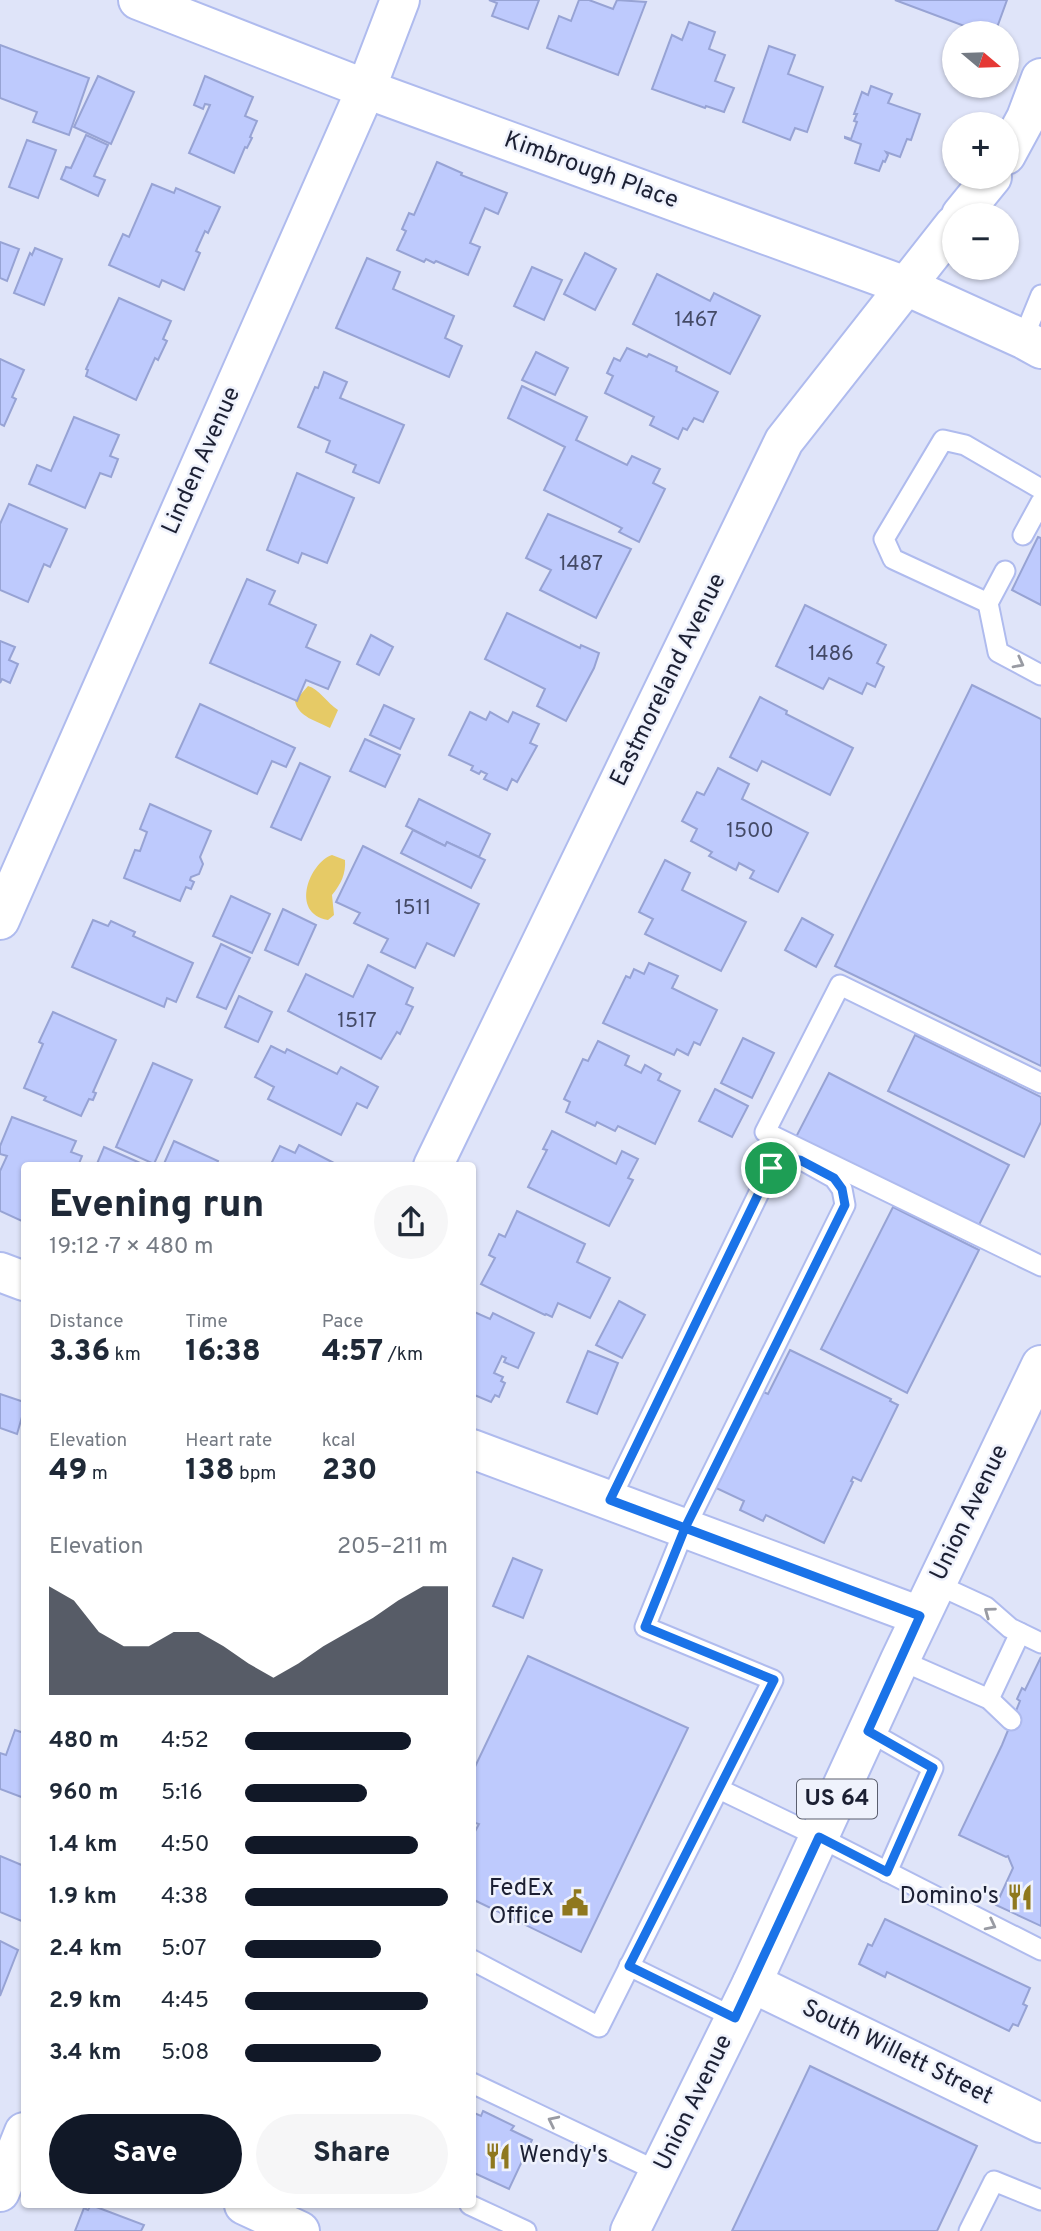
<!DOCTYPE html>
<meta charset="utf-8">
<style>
:root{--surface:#fff;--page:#f6f6f7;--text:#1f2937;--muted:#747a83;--accent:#111827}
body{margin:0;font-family:Overpass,sans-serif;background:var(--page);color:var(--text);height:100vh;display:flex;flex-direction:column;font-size:26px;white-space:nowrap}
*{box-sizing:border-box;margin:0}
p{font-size:23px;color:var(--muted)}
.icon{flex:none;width:38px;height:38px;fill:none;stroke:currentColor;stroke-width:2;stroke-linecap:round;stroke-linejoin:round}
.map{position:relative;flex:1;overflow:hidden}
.drawer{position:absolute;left:21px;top:1162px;width:455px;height:1046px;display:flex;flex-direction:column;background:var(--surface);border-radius:7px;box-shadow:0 2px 5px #0004}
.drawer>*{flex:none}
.needle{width:46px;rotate:109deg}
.buttons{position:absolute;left:942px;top:21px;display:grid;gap:14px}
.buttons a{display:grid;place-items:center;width:77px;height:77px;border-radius:50%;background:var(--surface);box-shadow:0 2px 5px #0004;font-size:35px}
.pin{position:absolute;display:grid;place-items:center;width:60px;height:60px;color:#fff;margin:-30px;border:4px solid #fff;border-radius:50%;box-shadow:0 2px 7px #0007}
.round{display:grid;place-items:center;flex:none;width:74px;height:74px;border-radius:37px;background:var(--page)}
.head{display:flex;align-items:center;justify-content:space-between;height:119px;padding:0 28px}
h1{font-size:38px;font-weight:800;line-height:52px}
.stats{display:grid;grid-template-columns:repeat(3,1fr);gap:10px;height:119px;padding:7px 28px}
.stats div{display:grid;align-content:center}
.stats b{font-size:30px;font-weight:800}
.stats small{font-size:19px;font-weight:400}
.stats p{font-size:19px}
.chart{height:196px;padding:14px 28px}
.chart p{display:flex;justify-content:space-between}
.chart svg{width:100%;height:126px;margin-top:7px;fill:var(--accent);opacity:.7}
.action{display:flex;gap:14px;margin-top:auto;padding:14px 28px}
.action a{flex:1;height:80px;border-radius:42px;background:var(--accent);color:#fff;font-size:28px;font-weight:800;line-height:80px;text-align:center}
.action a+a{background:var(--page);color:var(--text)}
ul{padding:0 28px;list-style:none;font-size:23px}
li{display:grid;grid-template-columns:112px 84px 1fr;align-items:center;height:52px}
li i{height:18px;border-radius:9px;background:var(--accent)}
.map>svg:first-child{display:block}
.water{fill:#e6ca66}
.building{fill:#becafd;stroke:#97a3d4;stroke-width:2}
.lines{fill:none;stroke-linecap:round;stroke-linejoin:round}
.service-casing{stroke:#afbbee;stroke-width:23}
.minor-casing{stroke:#afbbee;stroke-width:42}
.primary-casing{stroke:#afbbee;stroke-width:42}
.service{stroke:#fff;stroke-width:19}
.minor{stroke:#fff;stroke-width:38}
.primary{stroke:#fff;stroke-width:38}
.oneway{stroke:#999ba3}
.route-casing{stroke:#fff;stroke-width:14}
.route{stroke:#1a73e8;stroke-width:9}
.labels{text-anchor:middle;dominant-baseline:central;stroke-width:5;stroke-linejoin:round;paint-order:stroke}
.number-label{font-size:21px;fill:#444a66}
.shield{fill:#eff2fc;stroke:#5b5f6f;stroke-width:2}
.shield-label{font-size:23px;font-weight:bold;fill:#1c2033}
.street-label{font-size:24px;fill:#1c2033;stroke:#eff2fc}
.poi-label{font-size:24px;fill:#1c2033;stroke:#eff2fc;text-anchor:end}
</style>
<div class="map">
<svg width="1041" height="2231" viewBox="0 0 1041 2231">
<rect width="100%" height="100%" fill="#dfe4f9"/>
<g class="water">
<path d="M 308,686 C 319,689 327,703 338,710 L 330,728 C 317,721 298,717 295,701 Z"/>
<path d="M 332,855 L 345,860 C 346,874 341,884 332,895 L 334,915 L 328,920 C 289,913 310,862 332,855 Z"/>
</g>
<g class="building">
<polygon points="489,0 539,0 528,29 492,16 497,3"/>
<polygon points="579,0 589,0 613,9 617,0 646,2 618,75 547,48 559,16 571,21"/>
<polygon points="895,0 1007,0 995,33 983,33"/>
<polygon points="689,22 715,32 709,49 725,55 715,81 734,88 724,112 706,106 705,108 652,89 672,35 682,40"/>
<polygon points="0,45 89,78 69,135 33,122 37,112 0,98"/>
<polygon points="769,46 795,55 788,74 823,87 807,132 795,128 790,140 743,122"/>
<polygon points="98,76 134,92 111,144 74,127"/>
<polygon points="205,76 253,97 245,116 257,121 250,137 252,138 247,148 245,147 234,173 189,153 210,105 205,104 203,109 194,105"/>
<polygon points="871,86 892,94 888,103 920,114 911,140 907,139 900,157 886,152 888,155 885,162 883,161 879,171 855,163 861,144 845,138 845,137 851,139 857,122 854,121 857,114 854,114 862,92 868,95"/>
<polygon points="86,135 108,145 94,176 105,180 98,196 61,179 66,167 71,168"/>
<polygon points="27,140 56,150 38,198 9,187"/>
<polygon points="437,162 462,173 461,175 507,193 498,214 485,208 470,243 480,247 468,275 436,261 434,263 426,259 424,262 397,250 406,231 402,229 409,213 414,215"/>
<polygon points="152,184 174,193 176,188 220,207 208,233 205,231 196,251 200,253 184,290 162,280 159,287 109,265 123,234 129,237"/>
<polygon points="0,242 19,249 7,281 0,278"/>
<polygon points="35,248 62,259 44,305 14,293 30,253 32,255"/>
<polygon points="585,253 616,269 595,310 564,294"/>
<polygon points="367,258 400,272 393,289 454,316 445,338 462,346 449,377 336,328"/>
<polygon points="532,267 562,280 544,320 514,306"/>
<polygon points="657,274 710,301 714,293 760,316 730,374 633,324"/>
<polygon points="119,298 171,321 163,339 167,341 158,360 155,358 136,400 86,376 88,370 86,369"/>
<polygon points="627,348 647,357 649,354 677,367 676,371 718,392 703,422 694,418 687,430 683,428 678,439 650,425 654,417 605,393 613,376 607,373 614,358 620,361"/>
<polygon points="536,352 568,368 555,395 522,380"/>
<polygon points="0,359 24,370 12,397 16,399 4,426 0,424"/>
<polygon points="324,372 347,382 340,398 404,425 379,483 353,472 356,465 326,452 330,441 298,427 315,387 318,388"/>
<polygon points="522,386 587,417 576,440 627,465 632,456 660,469 653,483 665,489 639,542 619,532 622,528 544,490 565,447 508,418"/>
<polygon points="74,417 119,435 110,456 118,459 111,477 100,473 85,508 29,484 37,465 51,471"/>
<polygon points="297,473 354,498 327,563 302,553 298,563 267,550"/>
<polygon points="9,504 67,529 50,567 44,564 28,602 0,590 0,524"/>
<polygon points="548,514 631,549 596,618 540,590 551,570 526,558"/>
<polygon points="1038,537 1041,538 1041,605 1012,590"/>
<polygon points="247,579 275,591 269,604 316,625 306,647 340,662 328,689 306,680 297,701 210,663"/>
<polygon points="805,605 886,645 877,663 884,667 875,687 867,683 862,694 829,678 823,689 776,666"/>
<polygon points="507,613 580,648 581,645 599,653 594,668 566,721 537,706 545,689 485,659"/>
<polygon points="371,635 393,647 379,675 357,664"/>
<polygon points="0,641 15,647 9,660 18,664 10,683 2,679 0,683"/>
<polygon points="972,685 1041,719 1041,1066 835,966"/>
<polygon points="760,697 787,711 786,714 853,748 830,795 762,761 757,771 730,757"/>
<polygon points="200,704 295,748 286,767 272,761 257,794 176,757"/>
<polygon points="384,705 414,719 400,749 370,735"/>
<polygon points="470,712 486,720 490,712 508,722 513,712 539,724 530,743 537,746 517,782 512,779 507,790 484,779 487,774 481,771 479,774 471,770 473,766 449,755"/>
<polygon points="365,739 400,755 385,787 350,771"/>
<polygon points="300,763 330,777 301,840 271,827"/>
<polygon points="718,768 749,784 742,799 808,833 778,892 750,878 754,871 739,863 736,870 709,856 712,852 691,841 697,829 682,821 697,792 704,795"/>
<polygon points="419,799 490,834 479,857 447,842 445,846 406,826"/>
<polygon points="150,804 211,831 200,857 203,864 199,874 191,877 190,880 194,882 191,889 186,887 180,901 124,878 135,850 140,851 147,832 140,829"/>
<polygon points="413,830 445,846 447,842 485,860 471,888 401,853"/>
<polygon points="363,846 479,904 454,956 427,943 415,968 381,952 388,939 354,923 360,913 336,902"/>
<polygon points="665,860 690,873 682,890 746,922 721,971 645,934 653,919 639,912"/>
<polygon points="231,896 270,914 252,953 213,936"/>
<polygon points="283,909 316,925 298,965 265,950"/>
<polygon points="802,918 833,935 816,967 785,950"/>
<polygon points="93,920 108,926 111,921 135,932 133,936 193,963 176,1002 167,998 164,1007 72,967"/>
<polygon points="221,944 250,958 226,1009 197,997"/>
<polygon points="649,963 678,976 672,988 717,1010 700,1045 694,1042 688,1055 677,1049 674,1055 603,1023 626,976 630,978 634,969 644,974"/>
<polygon points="368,965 413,988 406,1004 413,1007 400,1034 397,1032 381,1059 288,1011 306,974 353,997"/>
<polygon points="239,996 272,1012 258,1042 225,1027"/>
<polygon points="53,1012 116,1040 93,1092 96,1093 93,1100 89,1099 81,1116 44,1100 46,1097 24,1088 43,1044 39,1042"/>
<polygon points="915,1035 1041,1097 1041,1122 1024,1157 888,1091"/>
<polygon points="743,1038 774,1053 752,1098 721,1083"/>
<polygon points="598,1041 629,1056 625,1065 641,1073 645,1065 661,1074 658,1080 680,1091 655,1144 618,1126 615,1131 597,1122 595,1126 566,1112 570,1102 564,1099 583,1059 588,1061"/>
<polygon points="271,1046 285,1053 287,1049 337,1074 341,1067 378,1087 367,1108 357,1103 341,1135 268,1099 274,1087 255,1077"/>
<polygon points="153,1063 192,1080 154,1164 116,1147"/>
<polygon points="829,1073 1009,1165 977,1229 796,1137"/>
<polygon points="715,1089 748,1106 732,1137 699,1121"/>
<polygon points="12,1117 76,1141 71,1152 82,1156 78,1166 24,1166 24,1222 0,1211 0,1171 7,1156 0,1154 0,1146"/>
<polygon points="552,1131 616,1164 622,1151 638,1159 628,1178 633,1180 609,1226 528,1187 547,1150 543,1149"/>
<polygon points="174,1141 218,1161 216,1166 163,1166"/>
<polygon points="299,1145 336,1164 335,1166 270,1166 280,1146 295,1153"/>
<polygon points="104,1147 147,1166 96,1166"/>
<polygon points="893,1207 979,1250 907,1393 821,1349"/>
<polygon points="517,1211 585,1244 577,1262 610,1278 590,1318 558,1303 552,1317 546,1314 545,1315 481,1284 495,1258 489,1255 499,1234 505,1237"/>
<polygon points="619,1301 645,1315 622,1358 596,1345"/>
<polygon points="472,1311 490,1319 493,1313 534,1333 518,1368 504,1362 506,1358 502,1356 494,1373 503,1377 501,1381 505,1383 499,1397 495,1395 491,1402 472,1394"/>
<polygon points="790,1350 891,1399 890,1401 898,1405 861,1481 853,1477 851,1481 853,1482 824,1543 766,1515 763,1521 740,1510 744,1501 714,1487 761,1391 768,1394"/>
<polygon points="588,1351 618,1363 597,1414 567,1402"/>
<polygon points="0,1394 24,1402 24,1410 17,1434 0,1428"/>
<polygon points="513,1558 542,1570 523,1618 493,1606"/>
<polygon points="528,1656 688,1728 581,1952 472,1899 472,1837 479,1824 472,1822 472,1773"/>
<polygon points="1041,1657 1041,1926 996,1905 1013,1868 1008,1856 1006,1857 959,1835 1002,1745 1020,1701 1017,1699 1022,1688 1025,1690"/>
<polygon points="15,1730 24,1733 24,1798 0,1789 0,1753 6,1755"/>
<polygon points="0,1856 24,1866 24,1922 0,1912"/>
<polygon points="885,1919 1030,1988 1023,2004 1027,2006 1018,2026 1013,2024 1009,2031 887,1972 885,1977 859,1964 868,1944 872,1946"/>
<polygon points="0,1941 18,1950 0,1996"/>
<polygon points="810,2066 977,2146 937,2231 732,2231"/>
<polygon points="483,2111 514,2126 511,2130 532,2140 509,2189 472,2172 472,2112 481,2116"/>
<polygon points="91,2205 144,2225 141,2231 75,2231 84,2208 88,2210"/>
</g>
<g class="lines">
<g class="service-casing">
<g id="service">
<polyline points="1023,339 1041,295"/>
<polyline points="1023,535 1041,502"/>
<polyline points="1005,571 988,603 998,652 1041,675"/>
<polyline points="988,603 893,559 884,539 943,440 965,445 1041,489"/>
<polyline points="1041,1083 840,985 765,1132 1041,1266"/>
<polyline points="936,1584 986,1607 1010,1628 1041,1643"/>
<polyline points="900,1660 989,1699 1011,1720"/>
<polyline points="989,1699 1020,1633"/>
<polyline points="868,1731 933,1768 887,1872"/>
<polyline points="719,1789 819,1837 1041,1950"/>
<polyline points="472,1960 599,2027 773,1680 645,1627 685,1528 845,1205 842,1189 834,1178 800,1159 785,1160 771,1168 610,1500"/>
<polyline points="629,1966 735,2018"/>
<polyline points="472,2083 659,2172"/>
<polyline points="470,2205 526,2231"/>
<polyline points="969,2231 994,2181 1041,2200"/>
</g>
</g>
<g class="minor-casing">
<g id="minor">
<polyline points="138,0 366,89 906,286 1023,339 1041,349"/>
<polyline points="1006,155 1026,118 1041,78"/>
<polyline points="961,215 992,177"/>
<polyline points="0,920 366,89 400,0"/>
<polyline points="433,1166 784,441 954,225"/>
<polyline points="0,1272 24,1281"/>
<polyline points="472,1449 920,1616"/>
<polyline points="752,1983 1041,2123"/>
<polyline points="0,2192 24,2132"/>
<polyline points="244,2205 300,2231"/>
</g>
</g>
<g class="primary-casing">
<polyline id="primary" points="630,2231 752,1983 900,1660 1041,1365"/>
</g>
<use href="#service" class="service"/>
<use href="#minor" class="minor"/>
<use href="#primary" class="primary"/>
</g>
<defs><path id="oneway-chevron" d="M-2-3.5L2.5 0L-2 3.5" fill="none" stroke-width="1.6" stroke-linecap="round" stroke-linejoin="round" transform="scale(1.75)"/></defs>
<g class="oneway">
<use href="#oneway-chevron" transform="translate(1019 663) rotate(28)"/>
<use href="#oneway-chevron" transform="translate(989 1612) rotate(-144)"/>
<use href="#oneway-chevron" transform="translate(991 1925) rotate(27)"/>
<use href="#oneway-chevron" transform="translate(553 2121) rotate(-154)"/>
</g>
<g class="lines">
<g class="route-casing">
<polyline id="route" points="771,1168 610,1500 685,1528 645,1627 774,1680 629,1966 735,2018 819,1837 887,1872 933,1768 868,1731 920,1616 685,1528 845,1205 842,1189 834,1178 800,1160 785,1160 771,1168"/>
</g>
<use href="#route" class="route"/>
</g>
<defs>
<g id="restaurant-bare" transform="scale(2.1)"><path d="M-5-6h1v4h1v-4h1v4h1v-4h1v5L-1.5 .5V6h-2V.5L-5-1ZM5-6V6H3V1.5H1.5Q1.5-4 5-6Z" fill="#8f781e" stroke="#eff2fc" stroke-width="2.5" paint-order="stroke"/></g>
<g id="civic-bare" transform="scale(2.1)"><path d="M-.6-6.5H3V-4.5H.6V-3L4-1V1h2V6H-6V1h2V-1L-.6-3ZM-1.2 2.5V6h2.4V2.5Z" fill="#8f781e" stroke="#eff2fc" stroke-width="2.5" paint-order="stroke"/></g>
</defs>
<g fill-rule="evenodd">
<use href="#restaurant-bare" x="1020" y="1897"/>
<use href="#civic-bare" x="575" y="1903"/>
<use href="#restaurant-bare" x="498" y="2156"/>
</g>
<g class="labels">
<g class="number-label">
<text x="696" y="320">1467</text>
<text x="581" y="564">1487</text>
<text x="831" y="654">1486</text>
<text x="750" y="831">1500</text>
<text x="413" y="908">1511</text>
<text x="357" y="1021">1517</text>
</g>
<rect class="shield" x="797" y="1779.5" width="80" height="39" rx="5"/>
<g class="shield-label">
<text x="837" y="1799">US 64</text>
</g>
<g class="street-label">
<text transform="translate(591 171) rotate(20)">Kimbrough Place</text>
<text transform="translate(202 461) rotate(-66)">Linden Avenue</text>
<text transform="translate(669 680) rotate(-64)">Eastmoreland Avenue</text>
<text transform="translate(970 1513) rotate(-64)">Union Avenue</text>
<text transform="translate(897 2053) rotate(26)">South Willett Street</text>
<text transform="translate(694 2103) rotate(-64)">Union Avenue</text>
</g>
<g class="poi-label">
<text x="554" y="1889">FedEx<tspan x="554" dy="28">Office</tspan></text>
<text x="999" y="1897">Domino's</text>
<text x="519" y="2156" text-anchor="start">Wendy's</text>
</g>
</g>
</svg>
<div class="buttons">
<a><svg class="needle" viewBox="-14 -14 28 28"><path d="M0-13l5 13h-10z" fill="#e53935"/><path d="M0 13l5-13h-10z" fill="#747a83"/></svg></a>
<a>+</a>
<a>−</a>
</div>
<div class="pin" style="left:771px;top:1168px;background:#1e9e55"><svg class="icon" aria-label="arrive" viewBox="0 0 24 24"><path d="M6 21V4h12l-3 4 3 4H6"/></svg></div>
<section class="drawer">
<div class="head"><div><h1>Evening run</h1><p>19:12 · 7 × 480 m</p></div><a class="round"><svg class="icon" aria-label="share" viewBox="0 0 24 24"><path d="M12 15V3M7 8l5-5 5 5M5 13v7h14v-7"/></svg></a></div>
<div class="stats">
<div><p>Distance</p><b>3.36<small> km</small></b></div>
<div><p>Time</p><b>16:38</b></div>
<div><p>Pace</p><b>4:57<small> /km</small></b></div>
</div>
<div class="stats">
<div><p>Elevation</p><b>49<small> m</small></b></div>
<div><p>Heart rate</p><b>138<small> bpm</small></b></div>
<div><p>kcal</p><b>230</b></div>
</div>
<div class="chart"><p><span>Elevation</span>205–211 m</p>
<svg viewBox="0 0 160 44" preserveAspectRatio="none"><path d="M0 44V6L10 11L20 22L30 27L40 27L50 22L60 22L70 27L80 33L90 38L100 33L110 27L120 22L130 17L140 11L150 6L160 6V44z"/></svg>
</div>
<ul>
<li><b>480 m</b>4:52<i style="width:82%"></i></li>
<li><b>960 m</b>5:16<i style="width:60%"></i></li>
<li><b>1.4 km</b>4:50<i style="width:85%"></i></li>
<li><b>1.9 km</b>4:38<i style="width:100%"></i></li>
<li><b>2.4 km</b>5:07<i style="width:67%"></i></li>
<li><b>2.9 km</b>4:45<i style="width:90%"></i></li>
<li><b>3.4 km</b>5:08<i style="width:67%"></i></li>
</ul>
<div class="action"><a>Save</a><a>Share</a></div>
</section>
</div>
